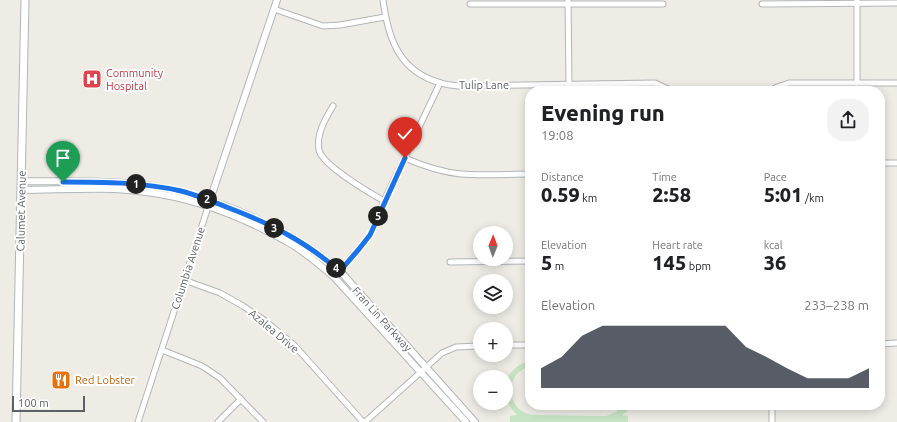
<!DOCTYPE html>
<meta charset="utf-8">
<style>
:root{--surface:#fff;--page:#f2f2f2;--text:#202124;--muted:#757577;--accent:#111827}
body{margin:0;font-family:Ubuntu,sans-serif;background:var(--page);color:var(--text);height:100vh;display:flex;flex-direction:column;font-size:15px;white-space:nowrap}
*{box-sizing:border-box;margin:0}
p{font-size:13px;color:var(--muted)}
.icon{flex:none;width:22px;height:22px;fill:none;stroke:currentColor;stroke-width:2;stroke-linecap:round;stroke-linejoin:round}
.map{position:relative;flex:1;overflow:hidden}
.panel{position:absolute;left:525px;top:86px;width:360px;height:324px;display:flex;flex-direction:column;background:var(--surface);border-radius:16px;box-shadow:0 2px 10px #0003}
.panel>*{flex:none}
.needle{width:26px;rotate:1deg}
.buttons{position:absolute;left:473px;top:226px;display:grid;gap:8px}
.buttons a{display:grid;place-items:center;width:40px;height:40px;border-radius:50%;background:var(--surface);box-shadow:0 2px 10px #0003;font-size:20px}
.scale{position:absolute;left:12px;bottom:10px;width:73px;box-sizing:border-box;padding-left:4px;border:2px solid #5d6165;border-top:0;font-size:11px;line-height:14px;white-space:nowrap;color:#5d6165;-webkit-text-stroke:3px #fff;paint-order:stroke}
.pin{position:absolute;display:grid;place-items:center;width:34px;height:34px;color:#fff;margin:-41px -17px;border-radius:50% 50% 50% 0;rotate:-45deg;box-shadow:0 0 4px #0007}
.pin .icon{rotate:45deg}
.km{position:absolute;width:20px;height:20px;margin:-10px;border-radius:50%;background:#222;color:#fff;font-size:11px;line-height:20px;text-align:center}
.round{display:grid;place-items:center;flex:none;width:42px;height:42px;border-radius:16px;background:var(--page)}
.overview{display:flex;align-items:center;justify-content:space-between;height:68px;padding:0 16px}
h1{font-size:22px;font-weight:800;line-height:30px}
.figures{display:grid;grid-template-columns:repeat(3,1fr);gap:6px;height:68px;padding:4px 16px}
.figures div{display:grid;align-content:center}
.figures b{font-size:20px;font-weight:800}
.figures small{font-size:11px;font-weight:400}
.figures p{font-size:11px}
.chart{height:112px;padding:8px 16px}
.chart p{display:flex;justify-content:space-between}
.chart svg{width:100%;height:72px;margin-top:4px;fill:var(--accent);opacity:.7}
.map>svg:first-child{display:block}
.green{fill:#c6e4c3}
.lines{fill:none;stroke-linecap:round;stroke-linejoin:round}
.minor-casing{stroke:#b2b6b9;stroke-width:7}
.tertiary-casing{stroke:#b2b6b9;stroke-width:8}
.secondary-casing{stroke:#b1b5b9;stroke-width:9}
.minor{stroke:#fff;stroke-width:5}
.tertiary{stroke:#fff;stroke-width:6}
.secondary{stroke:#fff;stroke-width:7}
.route-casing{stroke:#fff;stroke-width:8}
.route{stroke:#1a73e8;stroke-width:5}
.labels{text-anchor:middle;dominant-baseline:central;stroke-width:4;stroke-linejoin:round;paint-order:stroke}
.health-label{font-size:11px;fill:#be3a42;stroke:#fff;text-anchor:start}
.street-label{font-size:11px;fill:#5d6165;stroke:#fff}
.food-label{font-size:11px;fill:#c56008;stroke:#fff;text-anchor:start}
</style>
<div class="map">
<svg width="897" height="422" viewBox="0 0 897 422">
<rect width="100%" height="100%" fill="#eeece5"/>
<path class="green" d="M 530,361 L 530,366 C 502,374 506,413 535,415 L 606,416 L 616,412 L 624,405 L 630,405 L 627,411 L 622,415 L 628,416 L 628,422 L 510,422 L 510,416 L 517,415 C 497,397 503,367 530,361 Z"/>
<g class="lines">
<g class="minor-casing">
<g id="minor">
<path d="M 383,0 C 388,38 399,72 441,83 C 446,85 453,85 459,86 L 655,83 L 668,89 L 670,91"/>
<polyline points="568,0 569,84"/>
<polyline points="470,4 663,4"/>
<polyline points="762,4 897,3"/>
<polyline points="274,9 323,26 340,25 385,17"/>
<polyline points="857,83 857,1"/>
<polyline points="601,84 601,91"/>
<polyline points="771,91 777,87 789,83 897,83"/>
<path d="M 333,106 C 325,119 316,135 319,150 C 322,165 370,193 384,201"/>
<path d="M 405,158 C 423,166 441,172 461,174 C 484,176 508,174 530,174"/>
<polyline points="880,163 897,163"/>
<polyline points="450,262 530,261"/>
<polyline points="334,277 359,249 370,235 384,201 440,83"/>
<polyline points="184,280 220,293 243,306 264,320 294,345 363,422"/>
<polyline points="880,344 897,343"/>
<polyline points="506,345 530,345"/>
<polyline points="162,350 202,366 220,378 263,422"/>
<polyline points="772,405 772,422"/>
<polyline points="138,422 208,207"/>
<polyline points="218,422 241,399"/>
<polyline points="365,422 442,353 456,347 480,346"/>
</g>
</g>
<g class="tertiary-casing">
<g id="tertiary">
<path d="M 21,181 C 63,182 105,180 146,185 C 195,192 247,212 290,236 C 307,246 324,258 340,271 L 475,422"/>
<path d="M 21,190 C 62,190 106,186 146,192 C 194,198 243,217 286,241 C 303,250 319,264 334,277 L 466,422"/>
<polyline points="209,203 277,0"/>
</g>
</g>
<g class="secondary-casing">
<polyline id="secondary" points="16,422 25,0"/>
</g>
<use href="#minor" class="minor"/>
<use href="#tertiary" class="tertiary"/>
<use href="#secondary" class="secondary"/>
</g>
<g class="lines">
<g class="route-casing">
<path id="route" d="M 63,182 C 102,182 142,182 181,191 C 197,195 214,202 229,208 C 250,216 271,225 290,236 C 308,246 324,258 340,271 L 359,249 L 370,235 L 405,158"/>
</g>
<use href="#route" class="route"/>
</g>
<defs>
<g id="hospital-square" transform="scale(1)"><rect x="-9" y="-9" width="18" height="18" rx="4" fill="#e0444e" stroke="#fff"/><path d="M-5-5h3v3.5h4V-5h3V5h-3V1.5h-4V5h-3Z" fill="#fff"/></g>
<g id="restaurant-square" transform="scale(1)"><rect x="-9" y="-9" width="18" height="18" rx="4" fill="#e8710a" stroke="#fff"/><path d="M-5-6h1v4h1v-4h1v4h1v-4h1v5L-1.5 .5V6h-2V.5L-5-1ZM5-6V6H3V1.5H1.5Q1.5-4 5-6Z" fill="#fff"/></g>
</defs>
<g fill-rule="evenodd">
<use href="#hospital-square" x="92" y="79"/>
<use href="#restaurant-square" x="61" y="380"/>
</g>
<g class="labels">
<g class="health-label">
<text x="106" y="73">Community<tspan x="106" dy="13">Hospital</tspan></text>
</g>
<g class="street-label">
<text x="484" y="85">Tulip Lane</text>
<text transform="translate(21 211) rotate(-89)">Calumet Avenue</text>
<text transform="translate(188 268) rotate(-72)">Columbia Avenue</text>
<text transform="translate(382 319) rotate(48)">Fran Lin Parkway</text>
<text transform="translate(274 331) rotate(40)">Azalea Drive</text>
</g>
<g class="food-label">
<text x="75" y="380">Red Lobster</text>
</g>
</g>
</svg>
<div class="buttons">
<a><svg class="needle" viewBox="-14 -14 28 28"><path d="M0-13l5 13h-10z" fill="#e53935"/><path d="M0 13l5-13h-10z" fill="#757577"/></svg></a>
<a><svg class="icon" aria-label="layers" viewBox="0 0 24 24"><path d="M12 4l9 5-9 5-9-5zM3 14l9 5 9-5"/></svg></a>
<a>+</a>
<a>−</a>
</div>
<div class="scale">100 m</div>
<div class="pin" style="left:63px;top:182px;background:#1e9e55"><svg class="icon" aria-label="arrive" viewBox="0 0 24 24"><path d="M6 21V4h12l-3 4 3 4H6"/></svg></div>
<div class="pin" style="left:405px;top:158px;background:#d93025"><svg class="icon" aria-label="check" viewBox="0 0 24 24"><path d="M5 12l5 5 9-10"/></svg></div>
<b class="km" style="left:136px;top:184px">1</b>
<b class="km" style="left:207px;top:199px">2</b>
<b class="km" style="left:274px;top:228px">3</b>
<b class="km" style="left:336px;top:268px">4</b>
<b class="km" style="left:378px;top:216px">5</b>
<section class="panel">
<div class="overview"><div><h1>Evening run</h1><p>19:08</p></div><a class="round"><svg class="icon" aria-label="share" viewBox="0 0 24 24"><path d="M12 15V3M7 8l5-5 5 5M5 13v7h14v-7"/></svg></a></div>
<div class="figures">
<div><p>Distance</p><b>0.59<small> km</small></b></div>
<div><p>Time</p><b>2:58</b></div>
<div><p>Pace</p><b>5:01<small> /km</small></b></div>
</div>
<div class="figures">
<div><p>Elevation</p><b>5<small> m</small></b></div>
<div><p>Heart rate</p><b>145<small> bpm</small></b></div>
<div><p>kcal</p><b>36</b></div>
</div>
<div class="chart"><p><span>Elevation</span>233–238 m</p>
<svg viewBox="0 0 160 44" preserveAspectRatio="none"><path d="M0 44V32L10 25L20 12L30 6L40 6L50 6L60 6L70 6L80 6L90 6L100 19L110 25L120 32L130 38L140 38L150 38L160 32V44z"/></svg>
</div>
</section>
</div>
